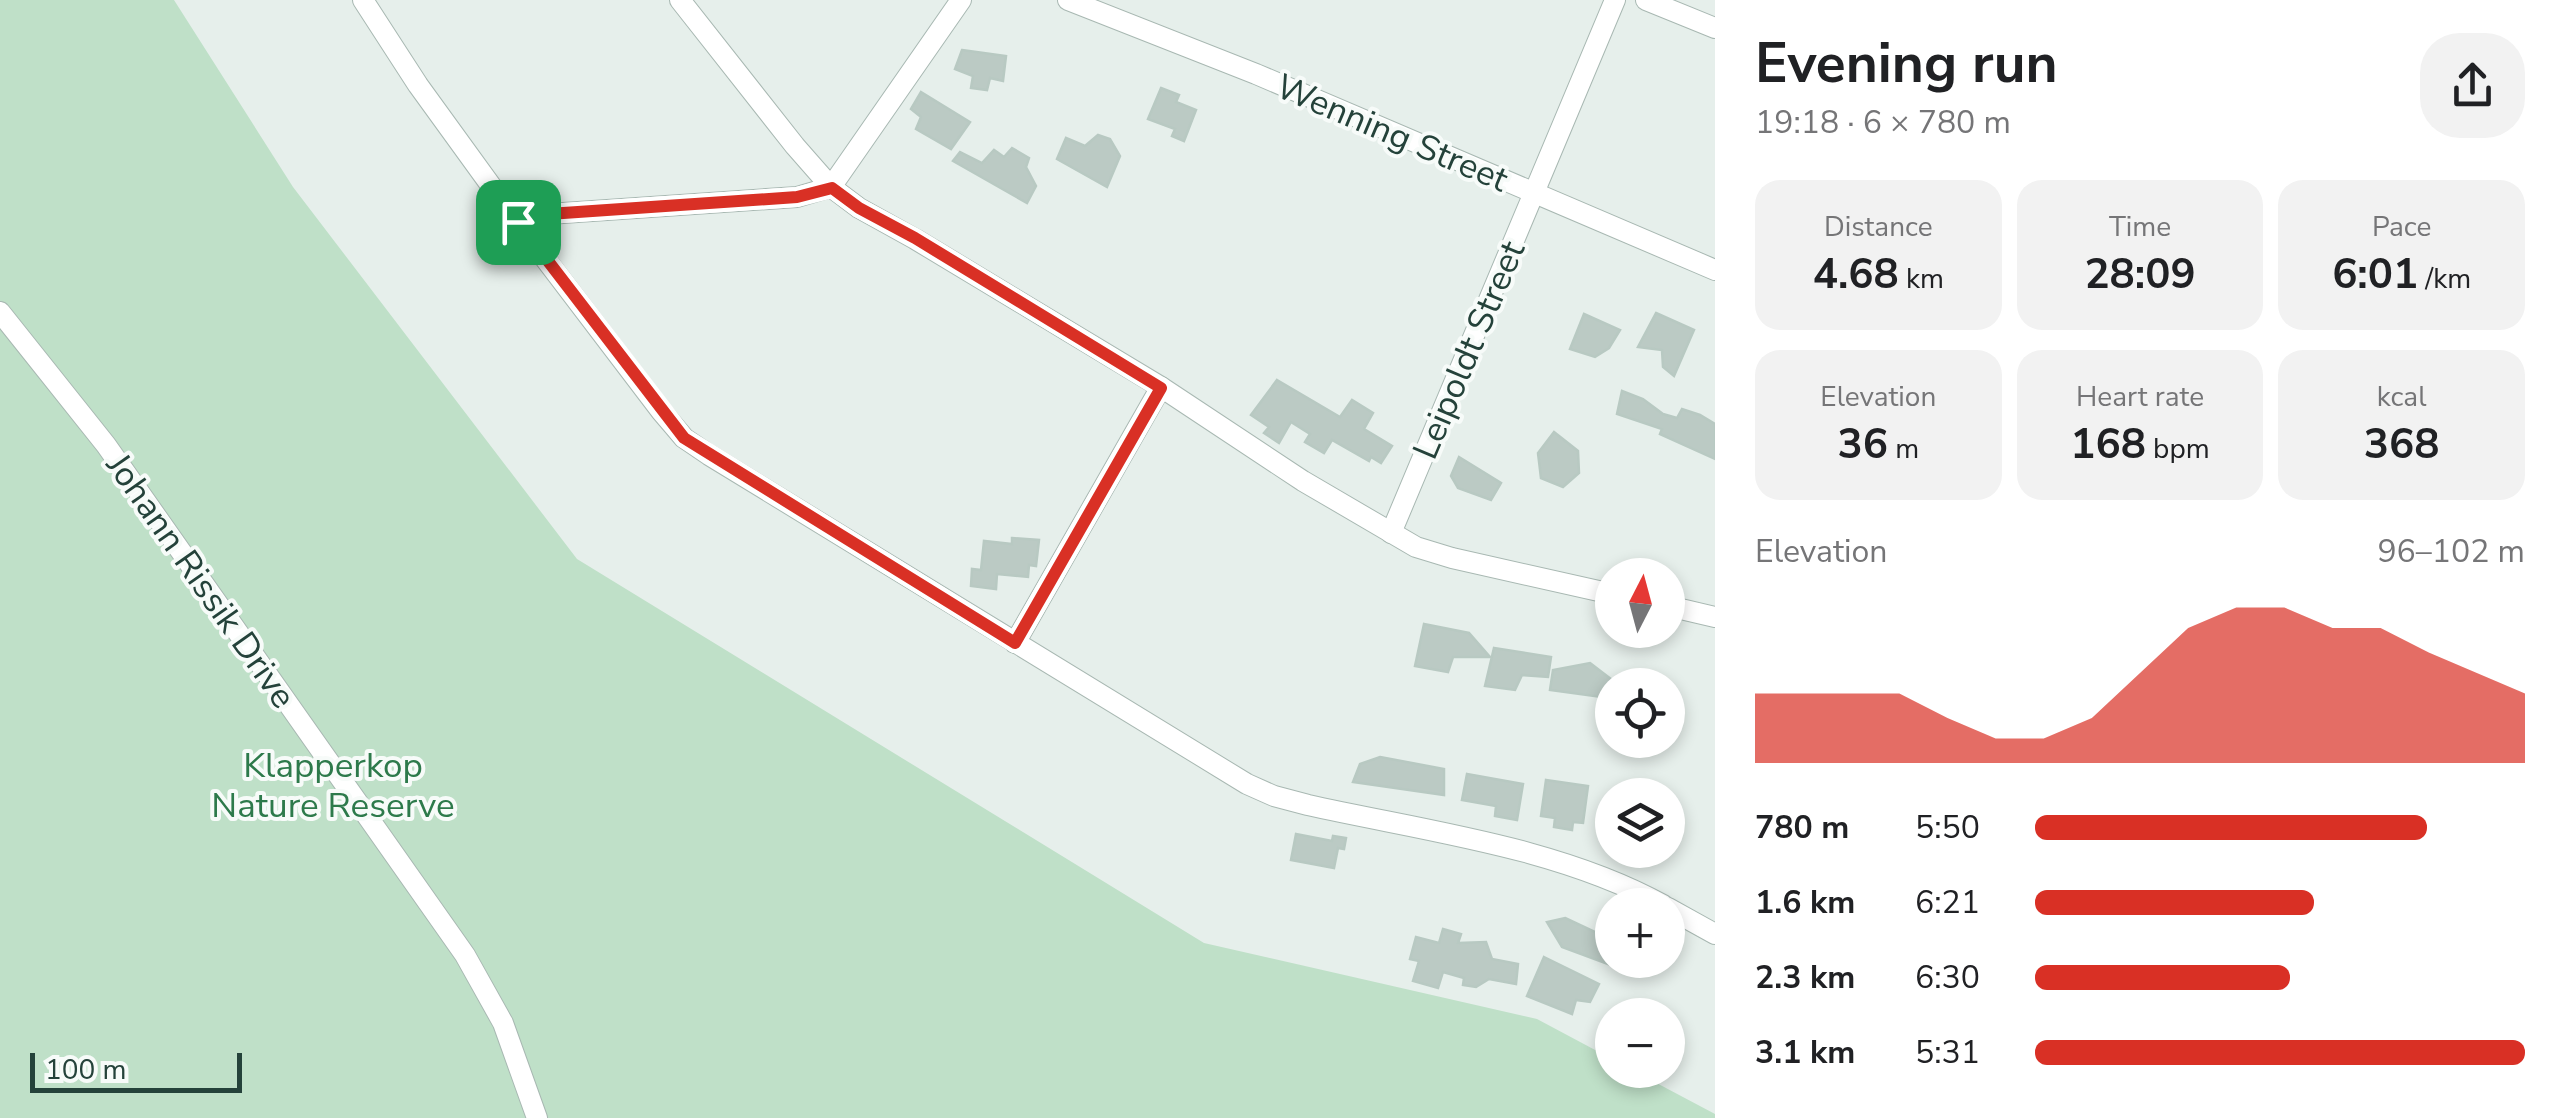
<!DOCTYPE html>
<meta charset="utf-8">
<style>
:root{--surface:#fff;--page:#f2f2f2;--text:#202124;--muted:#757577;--accent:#d93025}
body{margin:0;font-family:"Nunito Sans",sans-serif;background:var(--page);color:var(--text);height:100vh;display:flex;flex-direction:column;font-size:38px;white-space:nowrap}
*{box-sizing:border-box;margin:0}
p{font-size:32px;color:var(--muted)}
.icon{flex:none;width:55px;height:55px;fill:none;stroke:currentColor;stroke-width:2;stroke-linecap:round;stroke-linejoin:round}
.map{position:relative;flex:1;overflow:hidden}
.side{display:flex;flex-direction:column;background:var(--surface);width:850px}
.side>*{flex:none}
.needle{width:65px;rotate:6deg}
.fabs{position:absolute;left:1595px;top:558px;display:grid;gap:20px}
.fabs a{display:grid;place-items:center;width:90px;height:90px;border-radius:50%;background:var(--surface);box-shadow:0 5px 15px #0003;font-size:50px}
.scale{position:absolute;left:30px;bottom:25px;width:212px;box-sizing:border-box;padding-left:10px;border:5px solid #24423a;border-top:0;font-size:28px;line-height:35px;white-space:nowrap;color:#24423a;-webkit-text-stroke:8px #f7fbf9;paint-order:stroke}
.pin{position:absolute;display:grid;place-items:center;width:85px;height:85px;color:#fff;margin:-42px;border-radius:20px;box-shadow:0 5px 15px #0006}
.round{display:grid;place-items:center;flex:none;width:105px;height:105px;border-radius:40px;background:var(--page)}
.head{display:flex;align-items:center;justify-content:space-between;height:170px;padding:0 40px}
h1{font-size:55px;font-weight:700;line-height:75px}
.figures{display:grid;grid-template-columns:repeat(3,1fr);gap:15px;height:170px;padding:10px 40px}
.figures div{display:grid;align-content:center;border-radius:25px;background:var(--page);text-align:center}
.figures b{font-size:42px;font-weight:700}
.figures small{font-size:28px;font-weight:400}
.figures p{font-size:28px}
.chart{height:280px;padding:20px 40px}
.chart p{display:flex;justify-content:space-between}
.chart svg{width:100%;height:180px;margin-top:10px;fill:var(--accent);opacity:.7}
ul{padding:0 40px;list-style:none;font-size:32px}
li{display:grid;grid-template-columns:160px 120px 1fr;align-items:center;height:75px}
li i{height:25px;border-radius:12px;background:var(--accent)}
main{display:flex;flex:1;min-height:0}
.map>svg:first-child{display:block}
.green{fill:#bfe0c8}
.building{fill:#bbcac4;stroke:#b8c9c2;stroke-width:2.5}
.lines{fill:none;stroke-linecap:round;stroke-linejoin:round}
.minor-casing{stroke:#a8b8b2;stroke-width:22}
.minor{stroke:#fff;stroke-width:20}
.route-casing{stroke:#fff;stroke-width:20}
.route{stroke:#d93025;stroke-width:12}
.labels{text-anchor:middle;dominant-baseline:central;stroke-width:8;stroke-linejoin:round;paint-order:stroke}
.street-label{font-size:35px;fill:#24423a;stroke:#f7fbf9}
.park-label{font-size:35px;fill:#2d7a4b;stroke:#f7fbf9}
</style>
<main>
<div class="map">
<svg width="1715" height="1118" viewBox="0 0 1715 1118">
<rect width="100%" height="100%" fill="#e6efeb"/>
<polygon class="green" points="0,0 174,0 293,187 577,559 1204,943 1537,1019 1612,1059 1612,1070 1632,1070 1715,1114 1715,1118 0,1118"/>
<g class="building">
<polygon points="962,50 1006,56 1003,81 990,78 987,90 971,88 973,76 955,69"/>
<polygon points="1161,88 1179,95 1176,102 1196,110 1184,141 1172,136 1175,129 1148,119"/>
<polygon points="921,92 970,122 951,149 916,129 921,117 911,109"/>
<polygon points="1098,135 1110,139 1120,156 1107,187 1057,159 1066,138 1085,146"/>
<polygon points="1012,148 1029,158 1026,167 1036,186 1027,203 953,161 960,152 982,163 994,150 1004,157"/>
<polygon points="1656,313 1694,330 1674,376 1663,367 1662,350 1638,347"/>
<polygon points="1584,314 1620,330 1609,348 1595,357 1570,349"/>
<polygon points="1277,380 1340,417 1352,400 1373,413 1364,429 1392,446 1381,463 1371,457 1369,461 1332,440 1324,453 1305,442 1310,434 1291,422 1279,443 1264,433 1269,427 1251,415"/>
<polygon points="1622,391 1643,399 1663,414 1677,418 1682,409 1700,415 1715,424 1715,459 1660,434 1662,429 1617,414"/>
<polygon points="1554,432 1578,451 1579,473 1563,487 1541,478 1538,453"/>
<polygon points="1459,457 1501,483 1491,500 1458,488 1451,476"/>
<polygon points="1012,538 1039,540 1036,566 1029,565 1028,577 997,574 996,589 971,586 972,569 981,570 984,541 1012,544"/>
<polygon points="1424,624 1469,633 1490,657 1453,657 1448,672 1415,666"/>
<polygon points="1494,648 1551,657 1548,677 1522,675 1515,690 1485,686"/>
<polygon points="1590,663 1611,679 1601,697 1550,690 1553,670"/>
<polygon points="1380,757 1444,769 1444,795 1353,782 1360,764"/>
<polygon points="1467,774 1523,784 1517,820 1495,816 1496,806 1462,800"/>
<polygon points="1546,780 1588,786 1583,823 1573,822 1572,830 1554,827 1555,818 1541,816"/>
<polygon points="1296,834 1332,841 1333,836 1346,838 1344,849 1338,848 1334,868 1291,860"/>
<polygon points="1565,918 1612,940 1608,964 1562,947 1547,922"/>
<polygon points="1443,929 1461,934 1458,943 1486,942 1492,959 1518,964 1516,984 1489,979 1476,987 1463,985 1464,978 1443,972 1438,988 1413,981 1419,961 1410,959 1416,937 1439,943"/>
<polygon points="1544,957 1599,984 1590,1002 1576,1000 1572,1014 1527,996"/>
</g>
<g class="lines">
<g class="minor-casing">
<g id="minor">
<path d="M 363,0 L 418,85 L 518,223 L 661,411 L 684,438 L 709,455 L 1247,784 L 1274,796 L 1308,805 C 1424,831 1558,847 1663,905"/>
<polyline points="680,0 795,146 831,187 859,208 915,239 1161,387 1303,481 1416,547 1452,558 1612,594"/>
<polyline points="1068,0 1256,74 1715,270"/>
<polyline points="1646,0 1715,28"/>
<polyline points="518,223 534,215 797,197 831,187 961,0"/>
<polyline points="0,312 106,445 465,955 503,1023 537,1118"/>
<polyline points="1391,533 1615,0"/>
<polyline points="1668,606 1715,617"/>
<polyline points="1015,643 1161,387"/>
<polyline points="1668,908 1715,934"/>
</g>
</g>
<use href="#minor" class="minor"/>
</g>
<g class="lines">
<g class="route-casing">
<polygon id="route" points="832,188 859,208 915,238 1161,388 1015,643 684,438 518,222 534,215 797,197"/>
</g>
<use href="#route" class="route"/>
</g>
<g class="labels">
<g class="street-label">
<text transform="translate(1392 133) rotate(23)">Wenning Street</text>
<text transform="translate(1469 350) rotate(-67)">Leipoldt Street</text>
<text transform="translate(201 581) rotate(55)">Johann Rissik Drive</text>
</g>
<g class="park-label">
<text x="333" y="765">Klapperkop<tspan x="333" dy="40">Nature Reserve</tspan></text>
</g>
</g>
</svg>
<div class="fabs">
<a><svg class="needle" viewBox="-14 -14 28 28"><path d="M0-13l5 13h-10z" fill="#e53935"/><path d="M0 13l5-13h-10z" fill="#757577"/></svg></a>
<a><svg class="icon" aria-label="locate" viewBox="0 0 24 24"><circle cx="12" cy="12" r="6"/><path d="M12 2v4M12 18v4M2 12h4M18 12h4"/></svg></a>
<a><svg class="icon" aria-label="layers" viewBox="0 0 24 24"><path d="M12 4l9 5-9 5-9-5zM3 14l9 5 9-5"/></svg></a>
<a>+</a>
<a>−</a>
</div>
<div class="scale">100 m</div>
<div class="pin" style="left:518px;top:222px;background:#1e9e55"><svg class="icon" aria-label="arrive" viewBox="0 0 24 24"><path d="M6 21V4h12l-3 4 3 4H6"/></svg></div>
</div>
<section class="side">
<div class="head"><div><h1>Evening run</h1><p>19:18 · 6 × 780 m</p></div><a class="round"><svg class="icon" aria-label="share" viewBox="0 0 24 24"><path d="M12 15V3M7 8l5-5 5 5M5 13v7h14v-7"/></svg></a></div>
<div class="figures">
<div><p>Distance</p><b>4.68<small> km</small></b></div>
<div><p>Time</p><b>28:09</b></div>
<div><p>Pace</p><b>6:01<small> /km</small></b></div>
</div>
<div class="figures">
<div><p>Elevation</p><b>36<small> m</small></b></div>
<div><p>Heart rate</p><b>168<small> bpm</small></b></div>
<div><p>kcal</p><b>368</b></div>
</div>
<div class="chart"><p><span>Elevation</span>96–102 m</p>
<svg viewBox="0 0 160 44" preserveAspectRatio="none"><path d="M0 44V27L10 27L20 27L30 27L40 33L50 38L60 38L70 33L80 22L90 11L100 6L110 6L120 11L130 11L140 17L150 22L160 27V44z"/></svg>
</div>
<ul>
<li><b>780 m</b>5:50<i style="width:80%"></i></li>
<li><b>1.6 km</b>6:21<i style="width:57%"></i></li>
<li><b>2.3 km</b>6:30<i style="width:52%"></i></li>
<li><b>3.1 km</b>5:31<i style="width:100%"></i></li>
</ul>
</section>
</main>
